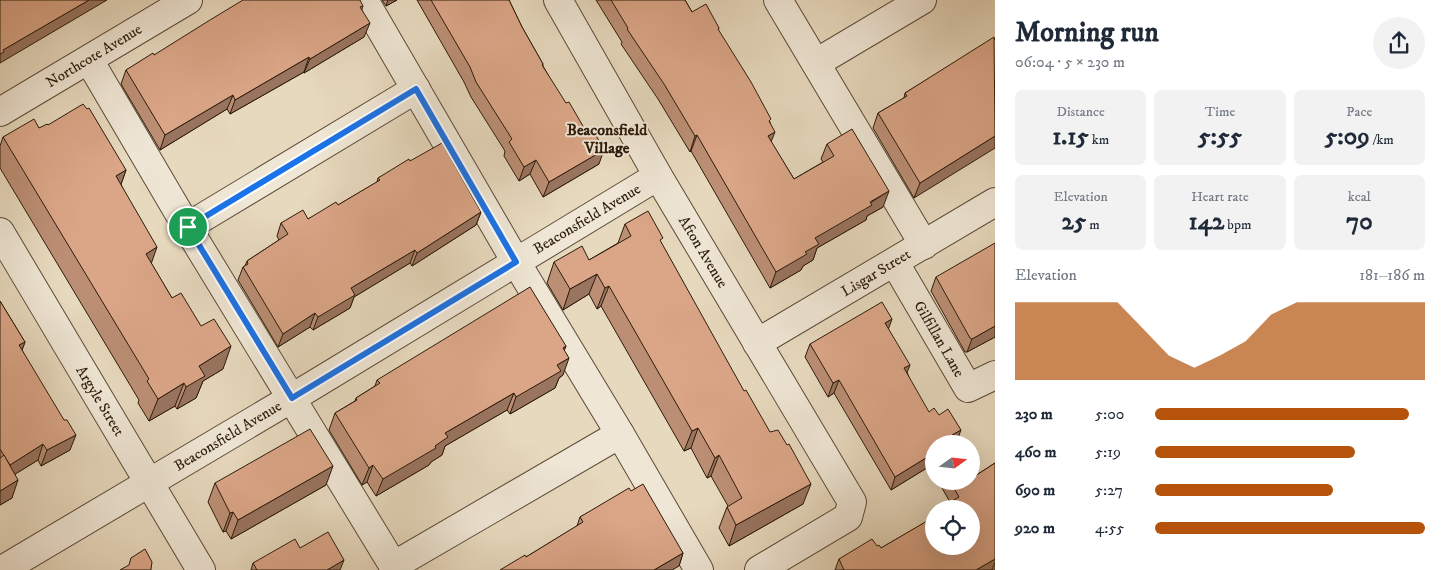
<!DOCTYPE html>
<meta charset="utf-8">
<style>
:root{--surface:#fff;--page:#f2f2f3;--text:#1f2937;--muted:#747a83;--accent:#b45309}
body{margin:0;font-family:"IM FELL DW Pica",serif;background:var(--page);color:var(--text);height:100vh;display:flex;flex-direction:column;font-size:19px;white-space:nowrap}
*{box-sizing:border-box;margin:0}
p{font-size:16px;color:var(--muted)}
.icon{flex:none;width:28px;height:28px;fill:none;stroke:currentColor;stroke-width:2;stroke-linecap:round;stroke-linejoin:round}
.map{position:relative;flex:1;overflow:hidden}
.panel{display:flex;flex-direction:column;background:var(--surface);width:450px}
.panel>*{flex:none}
.needle{width:32px;rotate:75deg}
.controls{position:absolute;left:925px;top:435px;display:grid;gap:10px}
.controls a{display:grid;place-items:center;width:55px;height:55px;border-radius:50%;background:var(--surface);box-shadow:0 5px 20px #0002;font-size:25px}
.pin{position:absolute;display:grid;place-items:center;width:42px;height:42px;color:#fff;margin:-21px;border:2px solid #fff;border-radius:50%;box-shadow:0 1px 5px #0007}
.round{display:grid;place-items:center;flex:none;width:52px;height:52px;border-radius:26px;background:var(--page)}
.overview{display:flex;align-items:center;justify-content:space-between;height:85px;padding:0 20px}
h1{font-size:28px;font-weight:700;line-height:38px}
.stats{display:grid;grid-template-columns:repeat(3,1fr);gap:8px;height:85px;padding:5px 20px}
.stats div{display:grid;align-content:center;border-radius:8px;background:var(--page);text-align:center}
.stats b{font-size:25px;font-weight:700}
.stats small{font-size:14px;font-weight:400}
.stats p{font-size:14px}
.chart{height:140px;padding:10px 20px}
.chart p{display:flex;justify-content:space-between}
.chart svg{width:100%;height:90px;margin-top:5px;fill:var(--accent);opacity:.7}
ul{padding:0 20px;list-style:none;font-size:16px}
li{display:grid;grid-template-columns:80px 60px 1fr;align-items:center;height:38px}
li i{height:12px;border-radius:6px;background:var(--accent)}
main{display:flex;flex:1;min-height:0}
.map>svg:first-child{display:block}
.lines{fill:none;stroke-linecap:round;stroke-linejoin:round}
.minor-casing{stroke:#5b4a37;stroke-width:30}
.minor{stroke:#efe6d5;stroke-width:28}
.wall{fill:#bc8f75;stroke:#2c1b0a}
.shaded-wall{fill:#99745f;stroke:#2c1b0a}
.building{fill:#dba688;stroke:#2c1b0a}
.route-casing{stroke:#fff;stroke-width:10}
.route{stroke:#1a73e8;stroke-width:6}
.labels{text-anchor:middle;dominant-baseline:central;stroke-width:4;stroke-linejoin:round;paint-order:stroke}
.street-label{font-size:15px;fill:#2c1b0a;stroke:#efe6d5}
.neighbourhood-label{font-size:16px;font-weight:bold;fill:#2c1b0a;stroke:#efe6d5}
</style>
<main>
<div class="map">
<svg width="995" height="570" viewBox="0 0 995 570">
<rect width="100%" height="100%" fill="#e7d9be"/>
<filter id="stains"><feTurbulence type="fractalNoise" baseFrequency=".004" numOctaves="4"/><feColorMatrix values="0 0 0 0 .2 0 0 0 0 .09 0 0 0 0 .02 0 0 0 .5 -.17"/></filter>
<radialGradient id="worn" r=".72"><stop offset=".6" stop-color="#630" stop-opacity="0"/><stop offset="1" stop-color="#630" stop-opacity=".3"/></radialGradient>
<g class="lines">
<g class="minor-casing">
<g id="minor">
<polyline points="364,0 516,262 620,434 699,570"/>
<polyline points="558,0 658,176 852,502 848,517 759,570"/>
<polyline points="778,0 924,245"/>
<polyline points="89,60 187,227 396,570"/>
<polyline points="816,63 922,0"/>
<polyline points="0,112 188,0"/>
<polyline points="187,227 416,89"/>
<polyline points="0,232 201,570"/>
<polyline points="895,263 968,388 995,375"/>
<polyline points="757,343 995,202"/>
<polyline points="393,566 620,434"/>
<polyline points="2,570 292,398 658,176"/>
</g>
</g>
<use href="#minor" class="minor"/>
</g>
<g class="wall">
<polygon points="382,0 397,0 386,6"/>
<polygon points="417,0 509,0 522,27 543,64 543,66 599,164 543,197 530,174 519,181 504,156 505,151 471,97 464,82"/>
<polygon points="596,0 685,0 692,12 719,28 718,31 770,122 771,142 794,179 823,162 821,159 827,144 883,207 867,216 866,220 817,248 813,260 803,266 801,270 770,288 691,151 690,152 658,99 621,44 622,42"/>
<polygon points="363,6 362,9 364,37 304,73 304,72 230,114 227,109 160,150 121,84 126,70 154,55"/>
<polygon points="995,38 914,198 873,128 878,113 904,98 905,93"/>
<polygon points="48,125 126,170 121,184 151,263 172,298 223,369 203,381 196,398 177,409 175,406 149,421 138,403 139,400 0,168 0,146 3,137 39,128"/>
<polygon points="410,161 481,212 476,225 412,266 410,263 354,297 350,308 313,330 310,327 278,347 238,280 243,267 245,266 247,261 279,240 277,236 281,223 308,219 338,205 377,182 378,178"/>
<polygon points="625,224 661,243 803,504 729,546 719,528 727,507 728,506 711,476 707,478 691,448 684,451 601,306 597,309 589,294 563,310 547,283 554,262 589,260 618,243"/>
<polygon points="936,277 995,337 967,352 965,352 931,291"/>
<polygon points="0,301 25,342 22,350 70,450 41,466 38,460 15,474 12,498 0,505"/>
<polygon points="888,329 907,372 934,444 934,473 930,466 891,490 834,393 828,397 805,357 810,344"/>
<polygon points="566,346 564,350 563,375 559,378 555,388 510,414 507,410 445,446 442,455 431,462 429,465 376,496 367,482 362,485 329,430 335,413 355,401 356,398 375,386 377,380"/>
<polygon points="995,463 995,570 835,570 839,559 877,546 881,548 931,519 934,512 934,546 950,502 938,481 971,481 975,476"/>
<polygon points="215,483 326,485 231,539 226,531 223,532 208,502"/>
<polygon points="631,491 683,553 679,566 526,557 577,526 580,517"/>
<polygon points="300,548 340,570 251,570 253,563"/>
</g>
<g class="shaded-wall">
<polygon points="89,0 107,0 0,63 0,54 3,50"/>
<polygon points="388,0 397,0 386,6"/>
<polygon points="370,23 364,37 304,73 310,59"/>
<polygon points="309,57 304,72 230,114 235,100"/>
<polygon points="233,95 227,109 160,150 165,135"/>
<polygon points="775,132 769,147 768,136"/>
<polygon points="697,135 691,151 690,152 695,136"/>
<polygon points="995,136 995,148 914,198 920,183"/>
<polygon points="604,150 599,164 543,197 549,182"/>
<polygon points="536,160 530,174 519,181 524,167"/>
<polygon points="126,170 118,193 116,176"/>
<polygon points="889,191 883,207 867,216 866,220 817,248 813,260 803,266 801,270 770,288 776,272 805,252 815,238"/>
<polygon points="481,212 476,225 412,266 417,253"/>
<polygon points="157,247 149,270 146,254"/>
<polygon points="415,250 410,263 354,297 350,308 313,330 318,317 351,288"/>
<polygon points="597,274 589,294 563,310 570,289"/>
<polygon points="609,286 601,306 597,309 605,288"/>
<polygon points="315,313 310,327 278,347 283,334"/>
<polygon points="892,319 887,333 885,323"/>
<polygon points="995,326 995,337 967,352 972,339"/>
<polygon points="25,342 19,358 19,345"/>
<polygon points="231,346 223,369 203,381 196,398 177,409 186,387 199,366"/>
<polygon points="566,346 559,364 569,358 563,375 559,378 555,388 510,414 516,397 563,348"/>
<polygon points="910,365 905,378 904,368"/>
<polygon points="839,380 834,393 828,397 833,383"/>
<polygon points="184,383 175,406 149,421 158,399"/>
<polygon points="514,393 507,410 445,446 442,455 431,462 429,465 376,496 383,479 445,433"/>
<polygon points="698,428 691,448 684,451 692,431"/>
<polygon points="961,430 956,443 952,435"/>
<polygon points="76,435 70,450 41,466 47,450"/>
<polygon points="43,444 38,460 4,481 10,465"/>
<polygon points="934,453 930,466 891,490 895,477"/>
<polygon points="719,455 711,476 707,478 715,458"/>
<polygon points="373,465 367,482 362,485 369,468"/>
<polygon points="333,466 326,485 231,539 238,520"/>
<polygon points="18,480 12,498 0,505 0,491"/>
<polygon points="811,484 803,504 729,546 736,525"/>
<polygon points="233,512 226,531 223,532 230,513"/>
<polygon points="683,553 679,566 672,570 654,570"/>
<polygon points="995,559 995,562 992,570 976,570"/>
<polygon points="344,560 340,570 327,570"/>
</g>
<g class="building">
<polygon points="0,0 89,0 3,50 4,52 0,54"/>
<polygon points="243,0 360,0 363,6 360,7 370,23 310,59 309,57 235,100 233,95 165,135 126,70 153,53 154,55 210,20"/>
<polygon points="431,0 509,0 522,27 543,64 542,65 566,103 569,102 587,133 593,130 604,150 549,182 536,160 524,167 509,142 512,139 476,82 470,67"/>
<polygon points="611,0 685,0 692,12 706,4 719,28 718,29 751,82 771,119 769,121 775,132 768,136 794,179 834,156 827,144 852,129 889,191 870,202 872,205 815,238 819,244 805,252 807,254 776,272 697,135 695,136 664,84 627,29 628,28"/>
<polygon points="994,37 995,136 920,183 878,113 907,96 905,93"/>
<polygon points="83,104 87,109 89,108 126,170 116,176 157,247 146,254 172,298 181,293 201,326 214,319 231,346 199,366 205,376 186,387 184,383 158,399 147,381 149,379 3,137 34,119 39,128 47,124 48,125"/>
<polygon points="442,143 481,212 417,253 415,250 351,288 355,295 318,317 315,313 283,334 243,267 248,264 247,261 288,234 281,223 303,210 308,219 336,202 338,205 380,180 378,178 409,159 410,161"/>
<polygon points="648,211 663,238 660,240 744,391 746,390 770,432 778,430 787,445 789,444 811,484 736,525 727,507 742,498 719,455 715,458 698,428 692,431 609,286 605,288 597,274 570,289 554,262 582,246 589,260 631,236 625,224"/>
<polygon points="995,243 995,326 972,339 970,338 936,277"/>
<polygon points="530,287 566,346 563,348 569,358 557,365 561,371 516,397 514,393 445,433 448,437 435,446 436,448 383,479 373,465 369,468 335,413 357,400 356,398 380,383 377,380"/>
<polygon points="0,301 25,342 19,345 64,420 67,420 76,435 47,450 43,444 10,465 0,449"/>
<polygon points="882,302 892,319 885,323 910,365 904,368 929,412 934,408 939,415 948,409 961,430 952,435 957,444 934,444 934,453 895,477 839,380 833,383 810,344"/>
<polygon points="310,429 333,466 238,520 233,512 230,513 215,483"/>
<polygon points="4,455 18,480 0,491 0,458"/>
<polygon points="995,463 995,559 976,570 844,570 839,559 872,539 877,546 879,545 881,548 934,517 934,546 971,546 971,509 939,509 959,497 950,481 971,481 971,470 975,476"/>
<polygon points="643,484 683,553 654,570 500,570 525,555 526,557 583,522 580,517 629,488 631,491"/>
<polygon points="328,532 344,560 327,570 257,570 253,563 295,539 300,548"/>
<polygon points="145,549 152,562 151,569 151,570 120,570 129,565 131,558"/>
</g>
<g class="lines">
<g class="route-casing">
<polygon id="route" points="416,89 516,262 292,398 188,227"/>
</g>
<use href="#route" class="route"/>
</g>
<g class="labels">
<g class="street-label">
<text transform="translate(94 56) rotate(-31)">Northcote Avenue</text>
<text transform="translate(587 219) rotate(-31)">Beaconsfield Avenue</text>
<text transform="translate(703 252) rotate(59)">Afton Avenue</text>
<text transform="translate(876 273) rotate(-31)">Lisgar Street</text>
<text transform="translate(939 339) rotate(60)">Gilfillan Lane</text>
<text transform="translate(100 401) rotate(59)">Argyle Street</text>
<text transform="translate(228 436) rotate(-31)">Beaconsfield Avenue</text>
</g>
<g class="neighbourhood-label">
<text x="607" y="130">Beaconsfield<tspan x="607" dy="18">Village</tspan></text>
</g>
</g>
<rect width="100%" height="100%" filter="url(#stains)"/>
<rect width="100%" height="100%" fill="url(#worn)"/>
</svg>
<div class="controls">
<a><svg class="needle" viewBox="-14 -14 28 28"><path d="M0-13l5 13h-10z" fill="#e53935"/><path d="M0 13l5-13h-10z" fill="#747a83"/></svg></a>
<a><svg class="icon" aria-label="locate" viewBox="0 0 24 24"><circle cx="12" cy="12" r="6"/><path d="M12 2v4M12 18v4M2 12h4M18 12h4"/></svg></a>
</div>
<div class="pin" style="left:188px;top:227px;background:#1e9e55"><svg class="icon" aria-label="arrive" viewBox="0 0 24 24"><path d="M6 21V4h12l-3 4 3 4H6"/></svg></div>
</div>
<section class="panel">
<div class="overview"><div><h1>Morning run</h1><p>06:04 · 5 × 230 m</p></div><a class="round"><svg class="icon" aria-label="share" viewBox="0 0 24 24"><path d="M12 15V3M7 8l5-5 5 5M5 13v7h14v-7"/></svg></a></div>
<div class="stats">
<div><p>Distance</p><b>1.15<small> km</small></b></div>
<div><p>Time</p><b>5:55</b></div>
<div><p>Pace</p><b>5:09<small> /km</small></b></div>
</div>
<div class="stats">
<div><p>Elevation</p><b>25<small> m</small></b></div>
<div><p>Heart rate</p><b>142<small> bpm</small></b></div>
<div><p>kcal</p><b>70</b></div>
</div>
<div class="chart"><p><span>Elevation</span>181–186 m</p>
<svg viewBox="0 0 160 44" preserveAspectRatio="none"><path d="M0 44V6L10 6L20 6L30 6L40 6L50 19L60 32L70 38L80 32L90 25L100 12L110 6L120 6L130 6L140 6L150 6L160 6V44z"/></svg>
</div>
<ul>
<li><b>230 m</b>5:00<i style="width:94%"></i></li>
<li><b>460 m</b>5:19<i style="width:74%"></i></li>
<li><b>690 m</b>5:27<i style="width:66%"></i></li>
<li><b>920 m</b>4:55<i style="width:100%"></i></li>
</ul>
</section>
</main>
